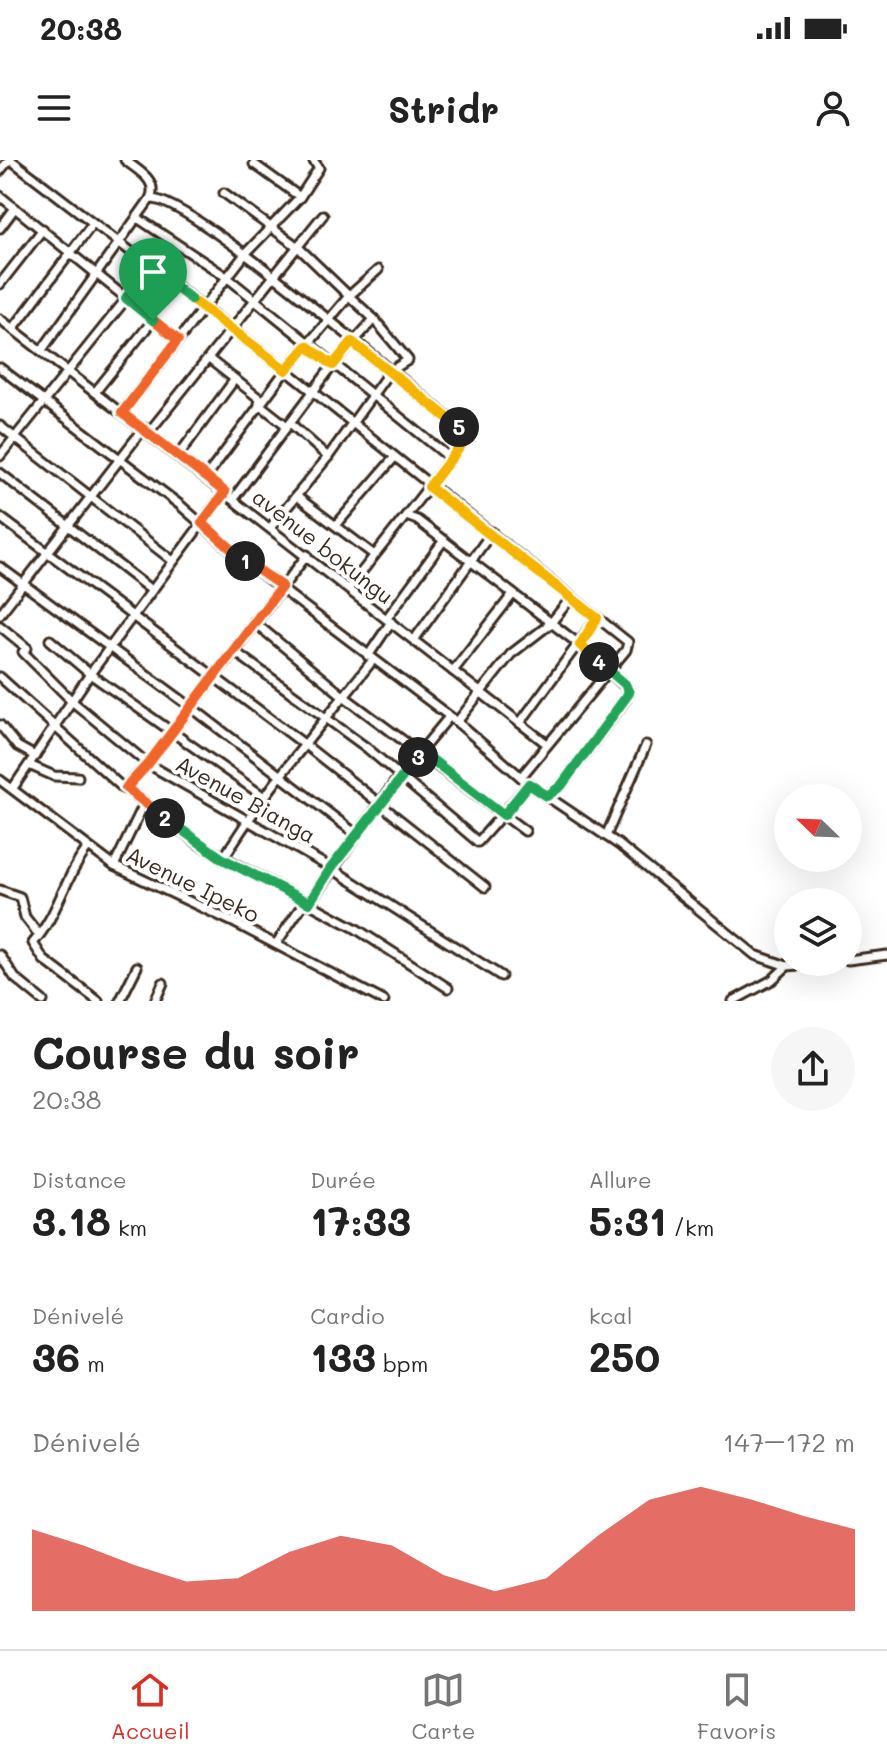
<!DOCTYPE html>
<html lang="fr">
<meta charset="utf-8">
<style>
:root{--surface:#fff;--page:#f6f6f6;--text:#222;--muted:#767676;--line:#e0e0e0;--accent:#d93025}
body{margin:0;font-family:Mali,sans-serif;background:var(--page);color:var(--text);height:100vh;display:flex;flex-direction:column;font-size:30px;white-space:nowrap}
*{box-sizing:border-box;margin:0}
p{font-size:26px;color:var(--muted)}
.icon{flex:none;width:44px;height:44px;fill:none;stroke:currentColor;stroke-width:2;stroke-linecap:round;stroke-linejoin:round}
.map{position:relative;height:841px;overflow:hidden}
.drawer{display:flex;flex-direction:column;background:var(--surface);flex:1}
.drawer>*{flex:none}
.needle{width:52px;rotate:293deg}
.tools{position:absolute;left:774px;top:624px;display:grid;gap:16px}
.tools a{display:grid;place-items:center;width:88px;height:88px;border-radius:50%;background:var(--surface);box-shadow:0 8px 32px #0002;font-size:40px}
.pin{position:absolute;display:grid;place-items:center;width:68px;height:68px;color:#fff;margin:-82px -34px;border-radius:50% 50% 50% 0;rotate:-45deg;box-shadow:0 0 8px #0007}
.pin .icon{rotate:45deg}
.km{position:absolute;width:40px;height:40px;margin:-20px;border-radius:50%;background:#222;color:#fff;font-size:22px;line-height:40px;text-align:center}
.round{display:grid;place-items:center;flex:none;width:84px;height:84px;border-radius:42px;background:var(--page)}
.head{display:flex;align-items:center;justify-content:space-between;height:136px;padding:0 32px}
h1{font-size:44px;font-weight:700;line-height:60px}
.stats{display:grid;grid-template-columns:repeat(3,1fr);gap:12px;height:136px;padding:8px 32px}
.stats div{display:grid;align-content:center}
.stats b{font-size:40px;font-weight:700}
.stats small{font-size:22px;font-weight:400}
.stats p{font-size:22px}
.chart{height:224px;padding:16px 32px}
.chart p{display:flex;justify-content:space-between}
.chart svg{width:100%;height:144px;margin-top:8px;fill:var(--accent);opacity:.7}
.status{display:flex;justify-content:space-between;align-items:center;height:56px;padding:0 40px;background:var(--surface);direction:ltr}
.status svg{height:22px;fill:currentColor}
header{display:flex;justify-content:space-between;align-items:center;height:104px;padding:0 32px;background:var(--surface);font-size:36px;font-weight:700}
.tab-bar{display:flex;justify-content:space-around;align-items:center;height:112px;border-top:2px solid var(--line);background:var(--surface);font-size:22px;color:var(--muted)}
.tab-bar a{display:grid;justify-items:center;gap:4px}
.tab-bar .selected{color:var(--accent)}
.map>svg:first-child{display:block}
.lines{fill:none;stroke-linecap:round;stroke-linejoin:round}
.minor-casing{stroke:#3b2a1e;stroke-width:13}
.minor{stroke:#fff;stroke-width:7}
.split-1-casing{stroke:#fff;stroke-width:16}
.split-2-casing{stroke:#fff;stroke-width:16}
.split-3-casing{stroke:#fff;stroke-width:16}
.split-4-casing{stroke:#fff;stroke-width:16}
.split-5-casing{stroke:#fff;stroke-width:16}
.split-6-casing{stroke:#fff;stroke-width:16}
.split-7-casing{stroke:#fff;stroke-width:16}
.split-1{stroke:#f0652b;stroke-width:10}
.split-2{stroke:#f0652b;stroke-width:10}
.split-3{stroke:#22a559;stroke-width:10}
.split-4{stroke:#22a559;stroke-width:10}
.split-5{stroke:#f5b400;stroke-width:10}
.split-6{stroke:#f5b400;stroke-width:10}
.split-7{stroke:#22a559;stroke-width:10}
.labels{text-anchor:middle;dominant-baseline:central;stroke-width:8;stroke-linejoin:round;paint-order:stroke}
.street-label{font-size:22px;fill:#3b2a1e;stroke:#fff}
</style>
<div class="status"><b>20:38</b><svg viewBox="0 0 49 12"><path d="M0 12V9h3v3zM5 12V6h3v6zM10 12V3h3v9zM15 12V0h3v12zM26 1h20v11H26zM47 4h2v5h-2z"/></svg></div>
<header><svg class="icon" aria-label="menu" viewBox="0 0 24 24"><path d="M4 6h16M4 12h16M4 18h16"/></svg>Stridr<svg class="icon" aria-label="person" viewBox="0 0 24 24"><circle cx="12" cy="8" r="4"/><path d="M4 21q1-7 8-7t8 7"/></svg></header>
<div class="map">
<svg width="887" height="841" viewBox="0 0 887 841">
<rect width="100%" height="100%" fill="#fff"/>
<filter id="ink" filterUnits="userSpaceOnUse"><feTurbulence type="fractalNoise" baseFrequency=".0125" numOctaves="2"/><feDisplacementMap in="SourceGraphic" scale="16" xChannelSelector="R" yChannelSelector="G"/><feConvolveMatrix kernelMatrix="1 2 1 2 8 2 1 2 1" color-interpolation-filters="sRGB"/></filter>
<g filter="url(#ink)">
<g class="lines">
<g class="minor-casing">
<g id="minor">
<polyline points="11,0 286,210 628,482 626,490 521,617"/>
<path d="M 125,0 C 138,11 159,20 150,39"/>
<polyline points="254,4 300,37 319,8 313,0"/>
<polyline points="0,11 9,0"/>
<polyline points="0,36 178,180"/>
<polyline points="139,59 228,118 450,298"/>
<polyline points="0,68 15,48"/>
<polyline points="0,124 43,69"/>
<polyline points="0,159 547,584"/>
<polyline points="13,169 93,63"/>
<path d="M 42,190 L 150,39 C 189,34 420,238 470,274 L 349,428"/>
<polyline points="209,199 260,239 259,244 287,266"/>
<polyline points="0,208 180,345 238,396 457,562 529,624 618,684 755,795 787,806 835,802"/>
<polyline points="96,231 153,160"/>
<polyline points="122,253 246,93 300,37"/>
<polyline points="290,263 328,297"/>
<polyline points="0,266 173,401"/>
<polyline points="149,272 323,55"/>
<polyline points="0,296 151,108"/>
<polyline points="178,296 235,219"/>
<polyline points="0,313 151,430"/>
<polyline points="206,317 286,210 349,136 298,87 224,33"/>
<polyline points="296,336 373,394"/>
<polyline points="233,339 333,205 374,159"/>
<polyline points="406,356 417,360 580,485 628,529 626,539 561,626 547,636"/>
<polyline points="0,357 304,584 485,727"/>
<polyline points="337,364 393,299"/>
<polyline points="270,368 328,297 389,212 408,200 374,159 349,136 378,110"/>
<polyline points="0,407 191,547 356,674"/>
<polyline points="0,454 144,268"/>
<polyline points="387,458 444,380"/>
<polyline points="254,462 342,535 525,671"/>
<polyline points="0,466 27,488 23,492 73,542 148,604 331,708 501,816"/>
<polyline points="50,480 90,514 263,636"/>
<polyline points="414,480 492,372"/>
<polyline points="234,491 367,588 478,682 529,624"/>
<polyline points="368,496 391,462"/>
<polyline points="453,511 513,434"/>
<polyline points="0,517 124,629 148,604 307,395"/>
<polyline points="457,562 511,494 550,464 571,438"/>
<polyline points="520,563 597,458"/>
<polyline points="0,565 17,586 35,596"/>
<polyline points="29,605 54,616 78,617"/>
<polyline points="0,620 114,706 231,761 384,841"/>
<polyline points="13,628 90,514 225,332"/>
<polyline points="126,628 199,684 355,768 448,828"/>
<polyline points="606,676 646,585"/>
<path d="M 87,689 C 64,718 58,755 33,783 L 44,800 L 98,841"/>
<path d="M 223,699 C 267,627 321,565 373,500"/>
<polyline points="114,706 145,642"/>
<polyline points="0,730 20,737 25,757 39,775"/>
<polyline points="309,743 395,622 449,557"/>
<polyline points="276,784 305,741"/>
<polyline points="0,795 15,818 43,841"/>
<polyline points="848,800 887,795"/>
<polyline points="120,841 137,807"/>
<polyline points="155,841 163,823"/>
<polyline points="733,841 772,820 787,806"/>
</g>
</g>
<use href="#minor" class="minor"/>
</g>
</g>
<g class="lines" filter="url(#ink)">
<g class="split-1-casing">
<polyline id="split-1" points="153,160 178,180 122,253 225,332 202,363 245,401"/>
</g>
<g class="split-2-casing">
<polyline id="split-2" points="165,658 126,628 148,604 282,426 245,401"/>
</g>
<g class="split-3-casing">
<polyline id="split-3" points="165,658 223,699 309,743 331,708 418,597"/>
</g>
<g class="split-4-casing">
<polyline id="split-4" points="418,597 422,592 504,655 529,624 547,636 561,626 629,533 625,524 599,502"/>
</g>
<g class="split-5-casing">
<polyline id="split-5" points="459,267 470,274 429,327 597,458 580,485 599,502"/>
</g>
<g class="split-6-casing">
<polyline id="split-6" points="191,139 286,210 307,186 333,205 352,182 459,267"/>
</g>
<g class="split-7-casing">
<polyline id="split-7" points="153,160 126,138 151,108 191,139"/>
</g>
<use href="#split-1" class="split-1"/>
<use href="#split-2" class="split-2"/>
<use href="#split-3" class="split-3"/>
<use href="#split-4" class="split-4"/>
<use href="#split-5" class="split-5"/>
<use href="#split-6" class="split-6"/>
<use href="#split-7" class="split-7"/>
</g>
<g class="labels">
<g class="street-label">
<text transform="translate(323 386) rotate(38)">avenue bokungu</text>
<text transform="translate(246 639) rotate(29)">Avenue Bianga</text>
<text transform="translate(193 724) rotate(26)">Avenue Ipeko</text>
</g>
</g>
</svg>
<div class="tools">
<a><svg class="needle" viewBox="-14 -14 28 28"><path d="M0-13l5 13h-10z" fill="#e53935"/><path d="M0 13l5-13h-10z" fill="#767676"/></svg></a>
<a><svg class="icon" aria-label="layers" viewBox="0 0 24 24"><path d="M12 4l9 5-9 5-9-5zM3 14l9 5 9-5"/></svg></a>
</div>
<div class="pin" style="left:153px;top:160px;background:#1e9e55"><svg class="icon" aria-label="arrive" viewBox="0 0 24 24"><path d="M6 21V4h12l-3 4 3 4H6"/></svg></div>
<b class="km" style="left:245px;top:401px">1</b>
<b class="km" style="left:165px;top:658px">2</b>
<b class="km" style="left:418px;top:597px">3</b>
<b class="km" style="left:599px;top:502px">4</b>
<b class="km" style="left:459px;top:267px">5</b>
</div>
<section class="drawer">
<div class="head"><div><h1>Course du soir</h1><p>20:38</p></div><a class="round"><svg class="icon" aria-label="share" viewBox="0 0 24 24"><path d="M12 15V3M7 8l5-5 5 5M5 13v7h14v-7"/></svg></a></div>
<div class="stats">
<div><p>Distance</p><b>3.18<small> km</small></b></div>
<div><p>Durée</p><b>17:33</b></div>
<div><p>Allure</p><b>5:31<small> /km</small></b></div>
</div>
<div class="stats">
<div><p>Dénivelé</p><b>36<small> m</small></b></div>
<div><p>Cardio</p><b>133<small> bpm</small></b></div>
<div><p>kcal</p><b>250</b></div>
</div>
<div class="chart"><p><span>Dénivelé</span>147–172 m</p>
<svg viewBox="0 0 160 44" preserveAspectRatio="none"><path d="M0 44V19L10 24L20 30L30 35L40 34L50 26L60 21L70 24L80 33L90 38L100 34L110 21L120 10L130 6L140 10L150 15L160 19V44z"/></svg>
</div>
</section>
<nav class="tab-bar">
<a class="selected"><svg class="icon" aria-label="home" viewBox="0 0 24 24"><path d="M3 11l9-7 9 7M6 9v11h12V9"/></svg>Accueil</a>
<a><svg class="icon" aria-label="map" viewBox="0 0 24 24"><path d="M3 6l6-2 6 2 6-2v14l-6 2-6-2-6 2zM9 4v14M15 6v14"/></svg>Carte</a>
<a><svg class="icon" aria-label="saved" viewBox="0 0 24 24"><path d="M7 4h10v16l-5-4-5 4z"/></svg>Favoris</a>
</nav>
